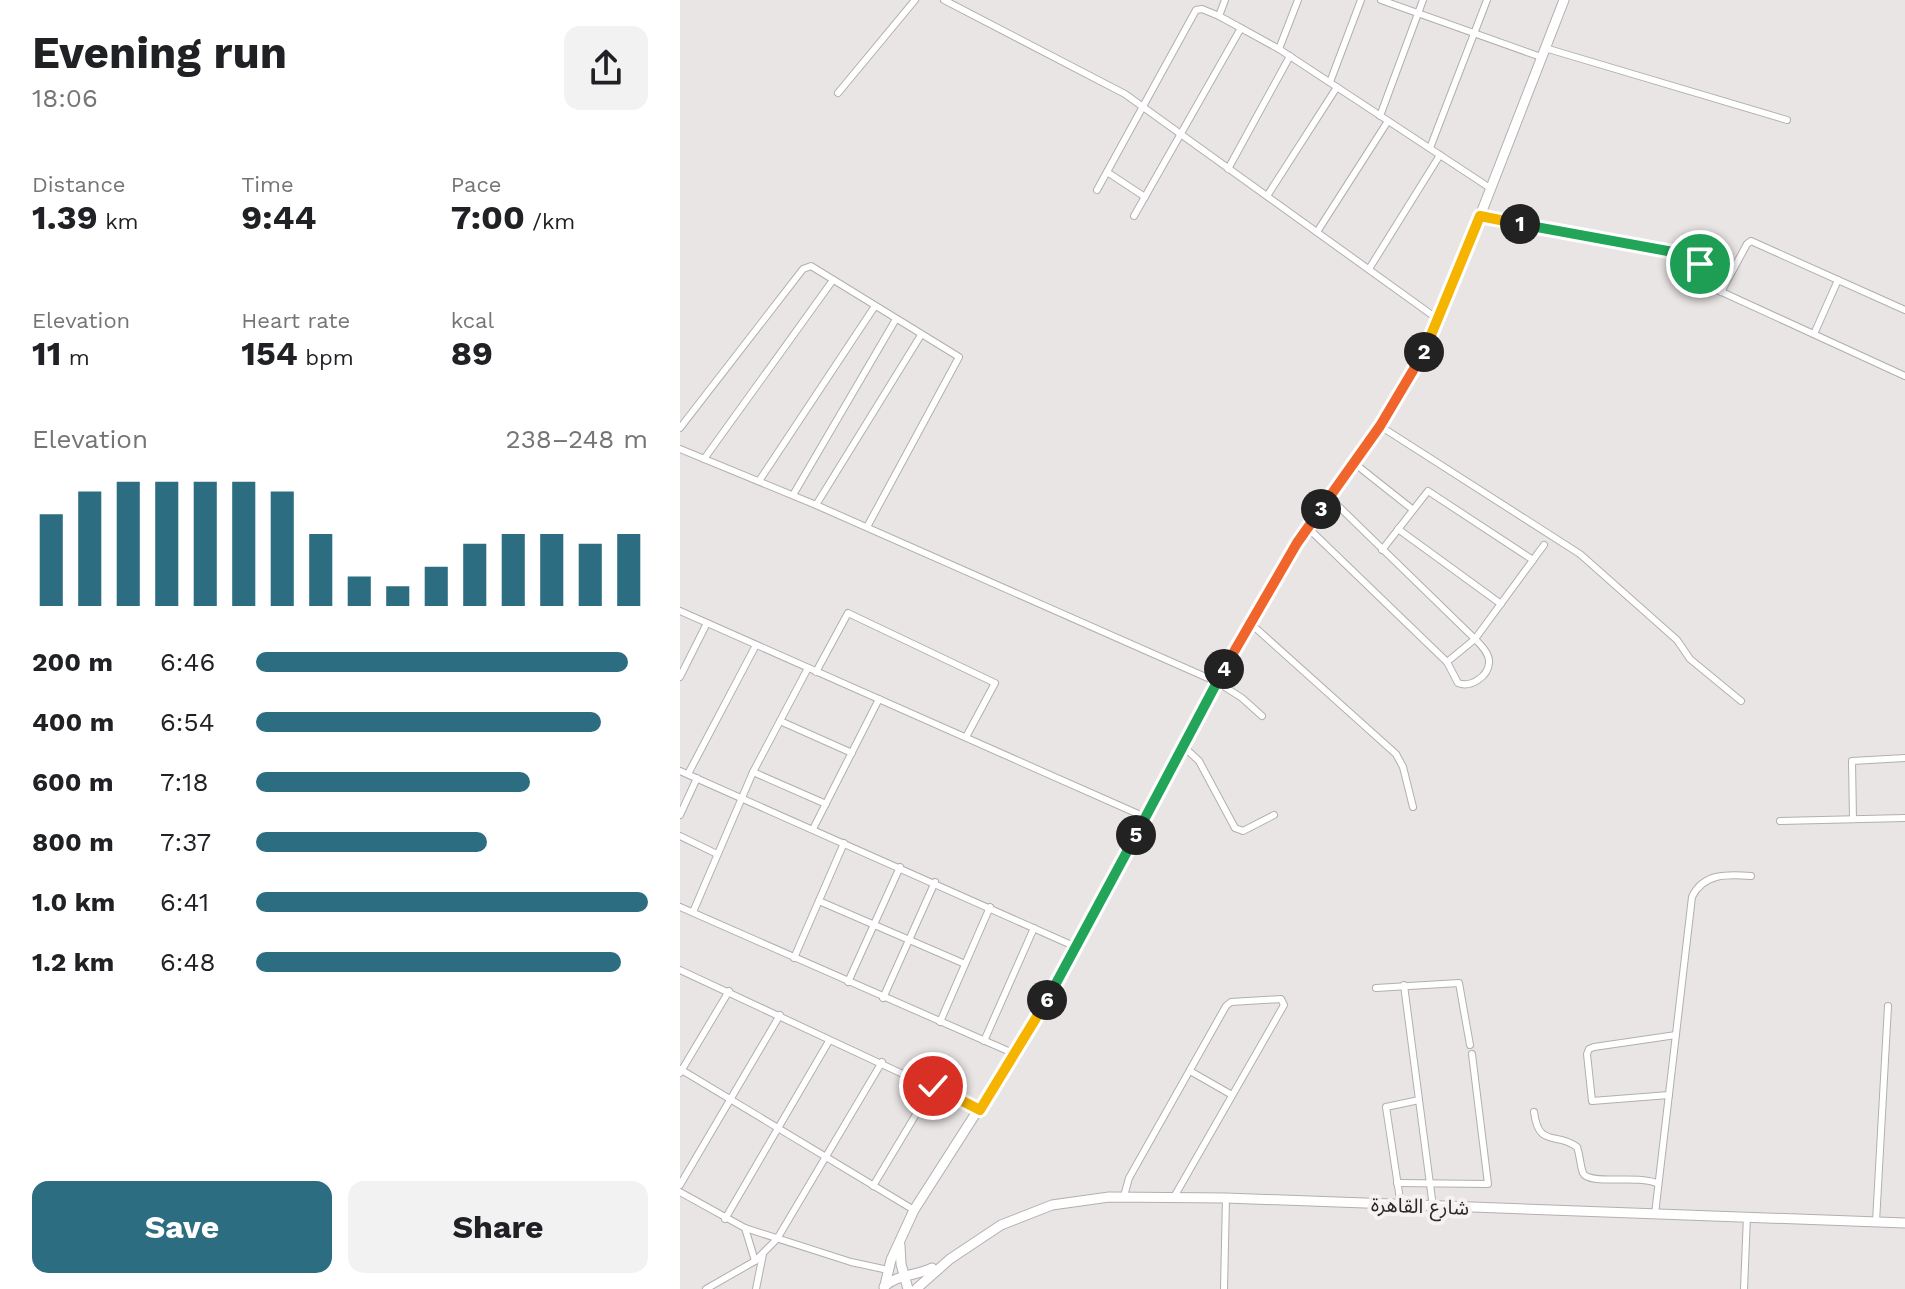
<!DOCTYPE html>
<meta charset="utf-8">
<style>
:root{--surface:#fff;--page:#f2f2f2;--text:#202124;--muted:#757577;--accent:#2d6d81}
body{margin:0;font-family:"Work Sans","Noto Sans Arabic",sans-serif;background:var(--page);color:var(--text);height:100vh;display:flex;flex-direction:column;font-size:30px;white-space:nowrap}
*{box-sizing:border-box;margin:0}
p{font-size:26px;color:var(--muted)}
.icon{flex:none;width:44px;height:44px;fill:none;stroke:currentColor;stroke-width:2;stroke-linecap:round;stroke-linejoin:round}
.map{position:relative;flex:1;overflow:hidden}
.panel{display:flex;flex-direction:column;background:var(--surface);width:680px}
.panel>*{flex:none}
.pin{position:absolute;display:grid;place-items:center;width:68px;height:68px;color:#fff;margin:-34px;border:4px solid #fff;border-radius:50%;box-shadow:0 2px 8px #0007}
.km{position:absolute;width:40px;height:40px;margin:-20px;border-radius:50%;background:#222;color:#fff;font-size:22px;line-height:40px;text-align:center}
.round{display:grid;place-items:center;flex:none;width:84px;height:84px;border-radius:16px;background:var(--page)}
.headline{display:flex;align-items:center;justify-content:space-between;height:136px;padding:0 32px}
h1{font-size:44px;font-weight:700;line-height:60px}
.stats{display:grid;grid-template-columns:repeat(3,1fr);gap:12px;height:136px;padding:8px 32px}
.stats div{display:grid;align-content:center}
.stats b{font-size:34px;font-weight:700}
.stats small{font-size:22px;font-weight:400}
.stats p{font-size:22px}
.chart{height:224px;padding:16px 32px}
.chart p{display:flex;justify-content:space-between}
.chart svg{width:100%;height:144px;margin-top:8px;stroke:var(--accent);stroke-width:6}
.action{display:flex;gap:16px;margin-top:auto;padding:16px 32px}
.action a{flex:1;height:92px;border-radius:16px;background:var(--accent);color:#fff;font-size:32px;font-weight:700;line-height:92px;text-align:center}
.action a+a{background:var(--page);color:var(--text)}
ul{padding:0 32px;list-style:none;font-size:26px}
li{display:grid;grid-template-columns:128px 96px 1fr;align-items:center;height:60px}
li i{height:20px;border-radius:10px;background:var(--accent)}
main{display:flex;flex:1;min-height:0}
.map>svg:first-child{display:block}
.lines{fill:none;stroke-linecap:round;stroke-linejoin:round}
.street-casing{stroke:#b3afaf;stroke-width:8}
.secondary-casing{stroke:#b3afaf;stroke-width:11}
.street{stroke:#fff;stroke-width:6}
.secondary{stroke:#fff;stroke-width:9}
.split-1-casing{stroke:#fff;stroke-width:16}
.split-2-casing{stroke:#fff;stroke-width:16}
.split-3-casing{stroke:#fff;stroke-width:16}
.split-4-casing{stroke:#fff;stroke-width:16}
.split-5-casing{stroke:#fff;stroke-width:16}
.split-6-casing{stroke:#fff;stroke-width:16}
.split-7-casing{stroke:#fff;stroke-width:16}
.split-1{stroke:#22a559;stroke-width:10}
.split-2{stroke:#f5b400;stroke-width:10}
.split-3{stroke:#f0652b;stroke-width:10}
.split-4{stroke:#f0652b;stroke-width:10}
.split-5{stroke:#22a559;stroke-width:10}
.split-6{stroke:#22a559;stroke-width:10}
.split-7{stroke:#f5b400;stroke-width:10}
.labels{text-anchor:middle;dominant-baseline:central;stroke-width:8;stroke-linejoin:round;paint-order:stroke}
.street-label{font-size:20px;fill:#292727;stroke:#f7f2f2}
</style>
<main>
<section class="panel">
<div class="headline"><div><h1>Evening run</h1><p>18:06</p></div><a class="round"><svg class="icon" aria-label="share" viewBox="0 0 24 24"><path d="M12 15V3M7 8l5-5 5 5M5 13v7h14v-7"/></svg></a></div>
<div class="stats">
<div><p>Distance</p><b>1.39<small> km</small></b></div>
<div><p>Time</p><b>9:44</b></div>
<div><p>Pace</p><b>7:00<small> /km</small></b></div>
</div>
<div class="stats">
<div><p>Elevation</p><b>11<small> m</small></b></div>
<div><p>Heart rate</p><b>154<small> bpm</small></b></div>
<div><p>kcal</p><b>89</b></div>
</div>
<div class="chart"><p><span>Elevation</span>238–248 m</p>
<svg viewBox="0 0 160 44" preserveAspectRatio="none"><path d="M5 44V16M15 44V9M25 44V6M35 44V6M45 44V6M55 44V6M65 44V9M75 44V22M85 44V35M95 44V38M105 44V32M115 44V25M125 44V22M135 44V22M145 44V25M155 44V22"/></svg>
</div>
<ul>
<li><b>200 m</b>6:46<i style="width:95%"></i></li>
<li><b>400 m</b>6:54<i style="width:88%"></i></li>
<li><b>600 m</b>7:18<i style="width:70%"></i></li>
<li><b>800 m</b>7:37<i style="width:59%"></i></li>
<li><b>1.0 km</b>6:41<i style="width:100%"></i></li>
<li><b>1.2 km</b>6:48<i style="width:93%"></i></li>
</ul>
<div class="action"><a>Save</a><a>Share</a></div>
</section>
<div class="map">
<svg width="1225" height="1289" viewBox="0 0 1225 1289">
<rect width="100%" height="100%" fill="#eae5e5"/>
<g class="lines">
<g class="street-casing">
<g id="street">
<polyline points="264,0 445,94 759,320"/>
<polyline points="545,0 539,16 599,49 810,188"/>
<polyline points="701,0 861,57"/>
<polyline points="865,48 1107,120"/>
<polyline points="599,49 618,0"/>
<polyline points="650,82 681,0"/>
<polyline points="158,93 235,0"/>
<polyline points="700,116 743,0"/>
<polyline points="750,148 807,0"/>
<polyline points="548,169 610,56"/>
<polyline points="427,172 465,197"/>
<polyline points="417,190 516,10 522,9 539,16"/>
<polyline points="587,196 657,87"/>
<polyline points="454,216 561,28"/>
<polyline points="800,216 1015,256 1020,261 1017,279 1020,282 1225,376"/>
<polyline points="637,232 708,121"/>
<polyline points="1001,254 1017,279"/>
<polyline points="689,269 760,155"/>
<polyline points="1041,292 1067,244 1071,241 1225,310"/>
<polyline points="1134,334 1158,280"/>
<polyline points="700,426 900,554 997,640 1010,659 1061,701"/>
<polyline points="0,428 123,269 131,266 279,357 187,527"/>
<polyline points="0,449 136,505 537,682 562,698 582,716"/>
<polyline points="24,459 153,280"/>
<polyline points="674,463 732,509"/>
<polyline points="79,481 195,306"/>
<polyline points="113,495 216,319"/>
<polyline points="136,505 241,335"/>
<path d="M 627,527 L 767,662 L 778,683 C 790,688 808,677 809,663 C 810,654 801,645 795,639 L 649,497"/>
<polyline points="718,529 821,604"/>
<polyline points="702,550 748,491 853,560"/>
<polyline points="0,611 465,817"/>
<polyline points="570,623 716,754 723,767 733,807"/>
<polyline points="767,662 795,639 864,545"/>
<polyline points="136,672 168,613 315,683 286,737"/>
<polyline points="0,677 27,623"/>
<polyline points="100,721 172,753"/>
<polyline points="503,746 519,761 555,828 563,831 594,815"/>
<polyline points="0,771 396,947"/>
<polyline points="73,772 146,804"/>
<polyline points="8,774 76,645"/>
<polyline points="0,815 17,778"/>
<polyline points="1173,819 1172,761 1225,758"/>
<polyline points="1100,821 1225,818"/>
<polyline points="133,829 199,699"/>
<polyline points="0,836 37,854"/>
<polyline points="139,901 285,964"/>
<polyline points="0,907 335,1054"/>
<polyline points="13,912 73,772 128,668"/>
<polyline points="114,958 164,843"/>
<polyline points="0,970 300,1110"/>
<polyline points="168,982 220,867"/>
<polyline points="724,985 753,1207"/>
<polyline points="696,988 779,983 790,1045"/>
<polyline points="203,998 255,882"/>
<polyline points="260,1022 310,907"/>
<polyline points="304,1041 354,928"/>
<polyline points="0,1069 234,1210"/>
<polyline points="510,1071 552,1095"/>
<polyline points="0,1073 49,991"/>
<polyline points="989,1095 912,1101 907,1054 909,1049 914,1047 996,1035"/>
<path d="M 854,1112 C 859,1149 876,1131 897,1147 C 900,1155 900,1165 903,1173 C 909,1186 962,1174 978,1184"/>
<polyline points="717,1183 808,1184 792,1054"/>
<polyline points="0,1185 100,1015"/>
<polyline points="193,1186 253,1086"/>
<polyline points="0,1192 65,1228 171,1262 208,1270"/>
<polyline points="444,1196 449,1178 546,1006 551,1002 601,999 604,1005 494,1197"/>
<polyline points="721,1206 706,1107 739,1100"/>
<path d="M 975,1214 L 1012,897 C 1023,873 1048,874 1071,876"/>
<polyline points="45,1219 149,1041"/>
<polyline points="1196,1222 1208,1006"/>
<polyline points="65,1228 75,1261"/>
<polyline points="26,1289 75,1261 97,1239 202,1062"/>
<polyline points="76,1289 83,1254"/>
<polyline points="544,1289 546,1198"/>
<polyline points="1064,1289 1067,1216"/>
</g>
</g>
<g class="secondary-casing">
<g id="secondary">
<polyline points="220,1245 221,1264 228,1289"/>
<polyline points="205,1285 211,1260 234,1210 365,1005 570,623 627,527 700,426 744,351 800,216 884,0"/>
<path d="M 204,1287 C 217,1274 236,1276 252,1268"/>
<polyline points="236,1289 270,1259 321,1225 372,1205 429,1197 546,1198 1225,1223"/>
</g>
</g>
<use href="#street" class="street"/>
<use href="#secondary" class="secondary"/>
</g>
<g class="lines">
<g class="split-1-casing">
<polyline id="split-1" points="840,224 1015,256 1020,264"/>
</g>
<g class="split-2-casing">
<polyline id="split-2" points="744,352 800,216 840,224"/>
</g>
<g class="split-3-casing">
<polyline id="split-3" points="641,509 700,426 744,352"/>
</g>
<g class="split-4-casing">
<polyline id="split-4" points="544,669 617,543 641,509"/>
</g>
<g class="split-5-casing">
<polyline id="split-5" points="456,835 544,669"/>
</g>
<g class="split-6-casing">
<polyline id="split-6" points="367,1000 456,835"/>
</g>
<g class="split-7-casing">
<polyline id="split-7" points="253,1086 300,1110 367,1000"/>
</g>
<use href="#split-1" class="split-1"/>
<use href="#split-2" class="split-2"/>
<use href="#split-3" class="split-3"/>
<use href="#split-4" class="split-4"/>
<use href="#split-5" class="split-5"/>
<use href="#split-6" class="split-6"/>
<use href="#split-7" class="split-7"/>
</g>
<g class="labels">
<g class="street-label">
<text transform="translate(740 1206) rotate(2)">شارع القاهرة</text>
</g>
</g>
</svg>
<div class="pin" style="left:1020px;top:264px;background:#1e9e55"><svg class="icon" aria-label="arrive" viewBox="0 0 24 24"><path d="M6 21V4h12l-3 4 3 4H6"/></svg></div>
<div class="pin" style="left:253px;top:1086px;background:#d93025"><svg class="icon" aria-label="check" viewBox="0 0 24 24"><path d="M5 12l5 5 9-10"/></svg></div>
<b class="km" style="left:840px;top:224px">1</b>
<b class="km" style="left:744px;top:352px">2</b>
<b class="km" style="left:641px;top:509px">3</b>
<b class="km" style="left:544px;top:669px">4</b>
<b class="km" style="left:456px;top:835px">5</b>
<b class="km" style="left:367px;top:1000px">6</b>
</div>
</main>
